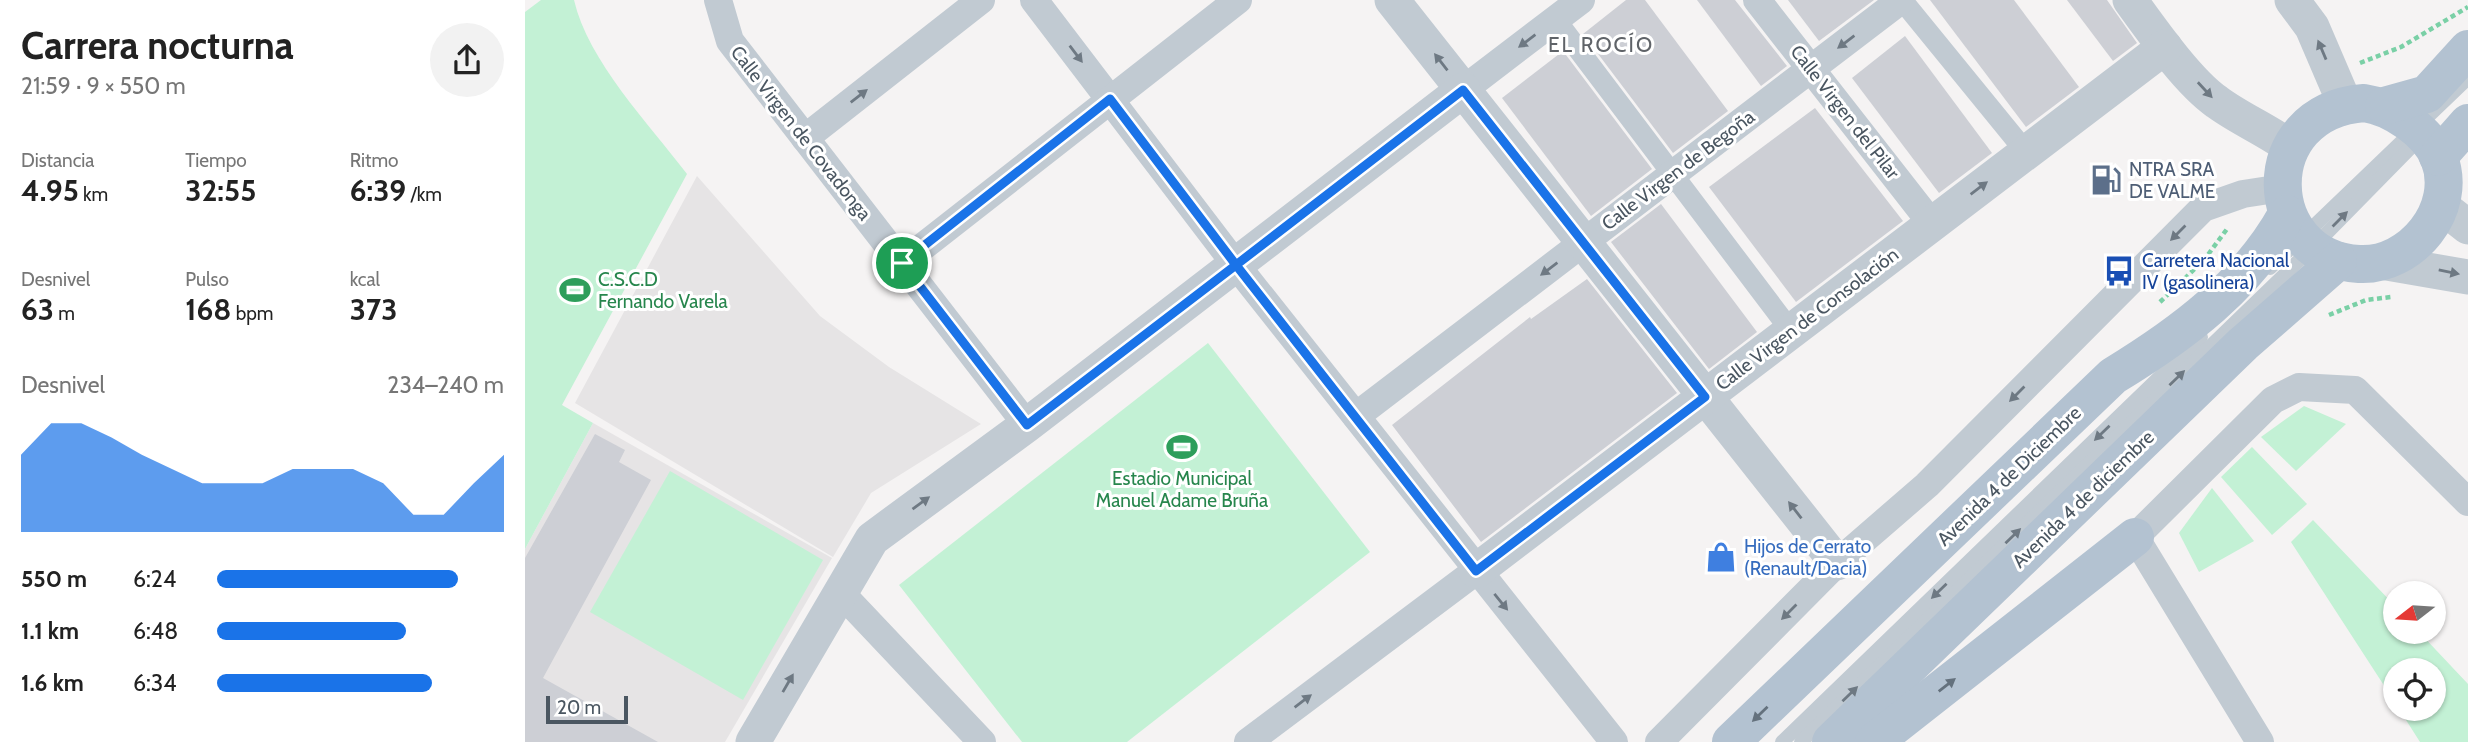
<!DOCTYPE html>
<html lang="es">
<meta charset="utf-8">
<style>
:root{--surface:#fff;--page:#f2f2f2;--text:#222;--muted:#767676;--accent:#1a73e8}
body{margin:0;font-family:Cabin,sans-serif;background:var(--page);color:var(--text);height:100vh;display:flex;flex-direction:column;font-size:26px;white-space:nowrap}
*{box-sizing:border-box;margin:0}
p{font-size:23px;color:var(--muted)}
.icon{flex:none;width:38px;height:38px;fill:none;stroke:currentColor;stroke-width:2;stroke-linecap:round;stroke-linejoin:round}
.map{position:relative;flex:1;overflow:hidden}
.side{display:flex;flex-direction:column;background:var(--surface);width:525px}
.side>*{flex:none}
.needle{width:46px;rotate:253deg}
.buttons{position:absolute;left:1858px;top:581px;display:grid;gap:14px}
.buttons a{display:grid;place-items:center;width:63px;height:63px;border-radius:50%;background:var(--surface);box-shadow:0 2px 5px #0004;font-size:35px}
.scale{position:absolute;left:21px;bottom:18px;width:82px;box-sizing:border-box;padding-left:7px;border:4px solid #4a5661;border-top:0;font-size:19px;line-height:24px;white-space:nowrap;color:#4a5661;-webkit-text-stroke:5px #fff;paint-order:stroke}
.pin{position:absolute;display:grid;place-items:center;width:60px;height:60px;color:#fff;margin:-30px;border:4px solid #fff;border-radius:50%;box-shadow:0 2px 7px #0007}
.round{display:grid;place-items:center;flex:none;width:74px;height:74px;border-radius:37px;background:var(--page)}
.summary{display:flex;align-items:center;justify-content:space-between;height:119px;padding:0 21px}
h1{font-size:38px;font-weight:700;line-height:52px}
.metrics{display:grid;grid-template-columns:repeat(3,1fr);gap:10px;height:119px;padding:7px 21px}
.metrics div{display:grid;align-content:center}
.metrics b{font-size:30px;font-weight:700}
.metrics small{font-size:19px;font-weight:400}
.metrics p{font-size:19px}
.chart{height:196px;padding:14px 21px}
.chart p{display:flex;justify-content:space-between}
.chart svg{width:100%;height:126px;margin-top:7px;fill:var(--accent);opacity:.7}
ul{padding:0 21px;list-style:none;font-size:23px}
li{display:grid;grid-template-columns:112px 84px 1fr;align-items:center;height:52px}
li i{height:18px;border-radius:9px;background:var(--accent)}
main{display:flex;flex:1;min-height:0}
.map>svg:first-child{display:block}
.education{fill:#e6e4e5}
.green{fill:#c3f1d5}
.building{fill:#cdcfd5}
.lines{fill:none;stroke-linecap:round;stroke-linejoin:round}
.path{stroke:#7ad0a6;stroke-width:4.5;stroke-dasharray:5 3.5;stroke-linecap:butt}
.service{stroke:#c1cad2;stroke-width:14}
.pedestrian{stroke:#c1cad2;stroke-width:21}
.minor{stroke:#c1cad2;stroke-width:28}
.tertiary{stroke:#c1cad2;stroke-width:35}
.primary{stroke:#b3c2d1;stroke-width:38}
.oneway{fill:#6e7983}
.oneway2{fill:#64717d}
.route-casing{stroke:#fff;stroke-width:14}
.route{stroke:#1a73e8;stroke-width:9}
.labels{text-anchor:middle;dominant-baseline:central;stroke-width:6;stroke-linejoin:round;paint-order:stroke}
.street-label{font-size:19px;fill:#4a5661;stroke:#fff}
.service-label{font-size:19px;fill:#4e5e75;stroke:#fff;text-anchor:start}
.transit-label{font-size:19px;fill:#164399;stroke:#fff;text-anchor:start}
.leisure-label{font-size:19px;fill:#27864d;stroke:#fff;text-anchor:start}
.shop-label{font-size:19px;fill:#366cbe;stroke:#fff;text-anchor:start}
.neighbourhood-label{font-size:21px;letter-spacing:2px;fill:#5f6368;stroke:#fff}
</style>
<main>
<section class="side">
<div class="summary"><div><h1>Carrera nocturna</h1><p>21:59 · 9 × 550 m</p></div><a class="round"><svg class="icon" aria-label="share" viewBox="0 0 24 24"><path d="M12 15V3M7 8l5-5 5 5M5 13v7h14v-7"/></svg></a></div>
<div class="metrics">
<div><p>Distancia</p><b>4.95<small> km</small></b></div>
<div><p>Tiempo</p><b>32:55</b></div>
<div><p>Ritmo</p><b>6:39<small> /km</small></b></div>
</div>
<div class="metrics">
<div><p>Desnivel</p><b>63<small> m</small></b></div>
<div><p>Pulso</p><b>168<small> bpm</small></b></div>
<div><p>kcal</p><b>373</b></div>
</div>
<div class="chart"><p><span>Desnivel</span>234–240 m</p>
<svg viewBox="0 0 160 44" preserveAspectRatio="none"><path d="M0 44V17L10 6L20 6L30 11L40 17L50 22L60 27L70 27L80 27L90 22L100 22L110 22L120 27L130 38L140 38L150 27L160 17V44z"/></svg>
</div>
<ul>
<li><b>550 m</b>6:24<i style="width:84%"></i></li>
<li><b>1.1 km</b>6:48<i style="width:66%"></i></li>
<li><b>1.6 km</b>6:34<i style="width:75%"></i></li>
</ul>
</section>
<div class="map">
<svg width="1943" height="742" viewBox="0 0 1943 742">
<rect width="100%" height="100%" fill="#f5f3f3"/>
<g class="education">
<polygon points="172,176 295,316 364,367 456,424 346,493 308,557 50,403"/>
<polygon points="68,423 307,558 200,742 0,742 0,549"/>
</g>
<g class="green">
<path d="M 16,0 L 49,0 C 63,61 124,124 162,174 L 37,405 L 68,423 L 0,549 L 0,12 Z"/>
<polygon points="683,343 845,552 602,742 497,742 374,585"/>
<polygon points="1779,406 1821,424 1771,471 1736,437"/>
<polygon points="1727,447 1782,504 1747,535 1696,477"/>
<polygon points="145,471 298,560 218,700 65,612"/>
<polygon points="1687,488 1729,541 1674,572 1654,533"/>
<polygon points="1788,520 1871,607 1871,632 1894,632 1943,684 1943,742 1895,742 1874,709 1909,709 1909,670 1871,670 1871,704 1766,542"/>
</g>
<g class="building">
<polygon points="1101,0 1120,0 1203,111 1148,153 1058,34"/>
<polygon points="1172,0 1210,0 1262,66 1236,86"/>
<polygon points="1263,0 1349,0 1294,41"/>
<polygon points="1405,0 1489,0 1554,87 1501,127"/>
<polygon points="1542,0 1582,0 1612,43 1588,61"/>
<polygon points="1380,36 1467,153 1414,193 1327,78"/>
<polygon points="1038,51 1127,169 1066,216 977,98"/>
<polygon points="1290,108 1378,221 1271,302 1184,187"/>
<polygon points="1136,204 1232,332 1184,369 1086,242"/>
<polygon points="1062,279 1152,393 956,542 867,425 1005,317 1006,319"/>
<polygon points="70,434 100,450 94,462 126,480 18,678 133,742 0,742 0,558"/>
</g>
<g class="lines">
<g class="path">
<polyline points="1835,63 1876,47 1943,7"/>
<polyline points="1635,302 1679,260 1702,229"/>
<polyline points="1804,315 1841,300 1866,297"/>
</g>
<g class="service">
<polyline points="1745,268 1943,78"/>
<polyline points="1257,742 1676,337"/>
<polyline points="1276,742 1788,247 1896,137"/>
</g>
<g class="pedestrian">
<polyline points="1377,0 1501,152"/>
<polyline points="1031,20 1266,331"/>
</g>
<g class="minor">
<polyline points="193,0 205,41 502,425"/>
<polyline points="509,0 711,265 1089,742"/>
<polyline points="1232,0 1407,224"/>
<polyline points="938,90 1056,0"/>
<polyline points="280,138 456,0"/>
<polyline points="377,263 713,0"/>
<polyline points="831,416 1376,0"/>
<polyline points="315,592 457,742"/>
<polyline points="723,742 951,571"/>
<polyline points="1134,742 1312,563 1402,485 1678,208 1718,194 1757,188"/>
<polyline points="1735,742 1610,537 1748,400 1774,387 1830,390 1943,502"/>
</g>
<g class="tertiary">
<polyline points="867,0 1312,563"/>
<path d="M 1605,0 C 1626,29 1663,82 1692,102 C 1715,119 1742,130 1765,147"/>
<polyline points="1767,0 1787,27 1820,104"/>
<polyline points="1915,205 1943,227"/>
<polyline points="1856,262 1943,277"/>
<polyline points="951,571 1640,47"/>
<polyline points="228,742 347,539 502,425 938,90"/>
</g>
<g class="primary">
<path d="M 1839,103 C 1867,107 1903,131 1914,158 C 1934,209 1886,267 1834,264 C 1736,259 1727,112 1839,103 Z"/>
<polyline points="1859,106 1902,94 1943,49"/>
<polyline points="1913,157 1943,123"/>
<path d="M 1206,742 L 1588,376 C 1657,334 1723,285 1762,214"/>
<polyline points="1306,742 1718,344 1813,261"/>
<polyline points="1349,742 1610,537"/>
</g>
</g>
<defs><path id="oneway-solid" d="M-6-.8H1V-3.2L6.5 0L1 3.2V.8H-6Z" transform="scale(1.75)"/></defs>
<g class="oneway">
<use href="#oneway-solid" transform="translate(1002 41) rotate(143)"/>
<use href="#oneway-solid" transform="translate(1321 42) rotate(143)"/>
<use href="#oneway-solid" transform="translate(1797 50) rotate(-113)"/>
<use href="#oneway-solid" transform="translate(551 54) rotate(53)"/>
<use href="#oneway-solid" transform="translate(916 62) rotate(-128)"/>
<use href="#oneway-solid" transform="translate(1680 90) rotate(47)"/>
<use href="#oneway-solid" transform="translate(334 96) rotate(-38)"/>
<use href="#oneway-solid" transform="translate(1454 188) rotate(-37)"/>
<use href="#oneway-solid" transform="translate(1815 219) rotate(-45)"/>
<use href="#oneway-solid" transform="translate(1653 233) rotate(135)"/>
<use href="#oneway-solid" transform="translate(1024 269) rotate(143)"/>
<use href="#oneway-solid" transform="translate(1924 272) rotate(12)"/>
<use href="#oneway-solid" transform="translate(1652 378) rotate(-44)"/>
<use href="#oneway-solid" transform="translate(1492 394) rotate(135)"/>
<use href="#oneway-solid" transform="translate(1577 433) rotate(136)"/>
<use href="#oneway-solid" transform="translate(396 503) rotate(-36)"/>
<use href="#oneway-solid" transform="translate(1270 510) rotate(-128)"/>
<use href="#oneway-solid" transform="translate(1488 536) rotate(-44)"/>
<use href="#oneway-solid" transform="translate(1414 591) rotate(136)"/>
<use href="#oneway-solid" transform="translate(976 602) rotate(51)"/>
<use href="#oneway-solid" transform="translate(1264 612) rotate(135)"/>
<use href="#oneway-solid" transform="translate(263 683) rotate(-60)"/>
<use href="#oneway-solid" transform="translate(1325 694) rotate(-44)"/>
<use href="#oneway-solid" transform="translate(778 701) rotate(-37)"/>
</g>
<g class="oneway2">
<use href="#oneway-solid" transform="translate(1422 685) rotate(-38)"/>
<use href="#oneway-solid" transform="translate(1235 714) rotate(136)"/>
</g>
<g class="lines">
<g class="route-casing">
<polyline id="route" points="377,263 502,425 711,265 951,571 1180,397 938,90 711,265 585,99 377,263"/>
</g>
<use href="#route" class="route"/>
</g>
<defs>
<g id="fuel-bare" transform="scale(2.415)"><path d="M-5.5-6h7V0h2V4h1.3V-2.5L3-4.5l.8-.8L6-3V5H2.5V1h-1V6h-7ZM-4.2-4.7v3.2H.2V-4.7Z" fill="#5c6f8a" stroke="#fff" stroke-width="2.5" paint-order="stroke"/></g>
<g id="bus-bare" transform="scale(2.415)"><path d="M-5-6H5V4H4V6H2V4H-2V6H-4V4H-5ZM-3.5-4V0h7V-4ZM-3.5 1.2v1.5H-2V1.2ZM2 1.2v1.5H3.5V1.2Z" fill="#1a4fb4" stroke="#fff" stroke-width="2.5" paint-order="stroke"/></g>
<g id="stadium-bare" transform="scale(2.415)"><path d="M0-5a6.5 5 0 1 0 0 10a6.5 5 0 1 0 0-10ZM-3.5-1.8h7v3.6h-7Z" fill="#2e9e5b" stroke="#fff" stroke-width="2.5" paint-order="stroke"/></g>
<g id="shop-bare" transform="scale(2.415)"><path d="M-5-2.5h2.3a2.7 3.5 0 0 1 5.4 0H5L5.5 6h-11ZM-1.5-2.5h3a1.5 2.3 0 0 0-3 0Z" fill="#3f7fe0" stroke="#fff" stroke-width="2.5" paint-order="stroke"/></g>
</defs>
<g fill-rule="evenodd">
<use href="#fuel-bare" x="1581" y="180"/>
<use href="#bus-bare" x="1594" y="271"/>
<use href="#stadium-bare" x="50" y="290"/>
<use href="#stadium-bare" x="657" y="447"/>
<use href="#shop-bare" x="1196" y="557"/>
</g>
<g class="labels">
<g class="street-label">
<text transform="translate(1320 112) rotate(52)">Calle Virgen del Pilar</text>
<text transform="translate(276 133) rotate(52)">Calle Virgen de Covadonga</text>
<text transform="translate(1153 170) rotate(-37)">Calle Virgen de Begoña</text>
<text transform="translate(1282 319) rotate(-37)">Calle Virgen de Consolación</text>
<text transform="translate(1484 476) rotate(-44)">Avenida 4 de Diciembre</text>
<text transform="translate(1558 499) rotate(-44)">Avenida 4 de diciembre</text>
</g>
<g class="service-label">
<text x="1604" y="169">NTRA SRA<tspan x="1604" dy="22">DE VALME</tspan></text>
</g>
<g class="transit-label">
<text x="1617" y="260">Carretera Nacional<tspan x="1617" dy="22">IV (gasolinera)</tspan></text>
</g>
<g class="leisure-label">
<text x="73" y="279">C.S.C.D<tspan x="73" dy="22">Fernando Varela</tspan></text>
<text x="657" y="478" text-anchor="middle">Estadio Municipal<tspan x="657" dy="22">Manuel Adame Bruña</tspan></text>
</g>
<g class="shop-label">
<text x="1219" y="546">Hijos de Cerrato<tspan x="1219" dy="22">(Renault/Dacia)</tspan></text>
</g>
<g class="neighbourhood-label">
<text x="1076" y="44">EL ROCÍO</text>
</g>
</g>
</svg>
<div class="buttons">
<a><svg class="needle" viewBox="-14 -14 28 28"><path d="M0-13l5 13h-10z" fill="#e53935"/><path d="M0 13l5-13h-10z" fill="#767676"/></svg></a>
<a><svg class="icon" aria-label="locate" viewBox="0 0 24 24"><circle cx="12" cy="12" r="6"/><path d="M12 2v4M12 18v4M2 12h4M18 12h4"/></svg></a>
</div>
<div class="scale">20 m</div>
<div class="pin" style="left:377px;top:263px;background:#1e9e55"><svg class="icon" aria-label="arrive" viewBox="0 0 24 24"><path d="M6 21V4h12l-3 4 3 4H6"/></svg></div>
</div>
</main>
